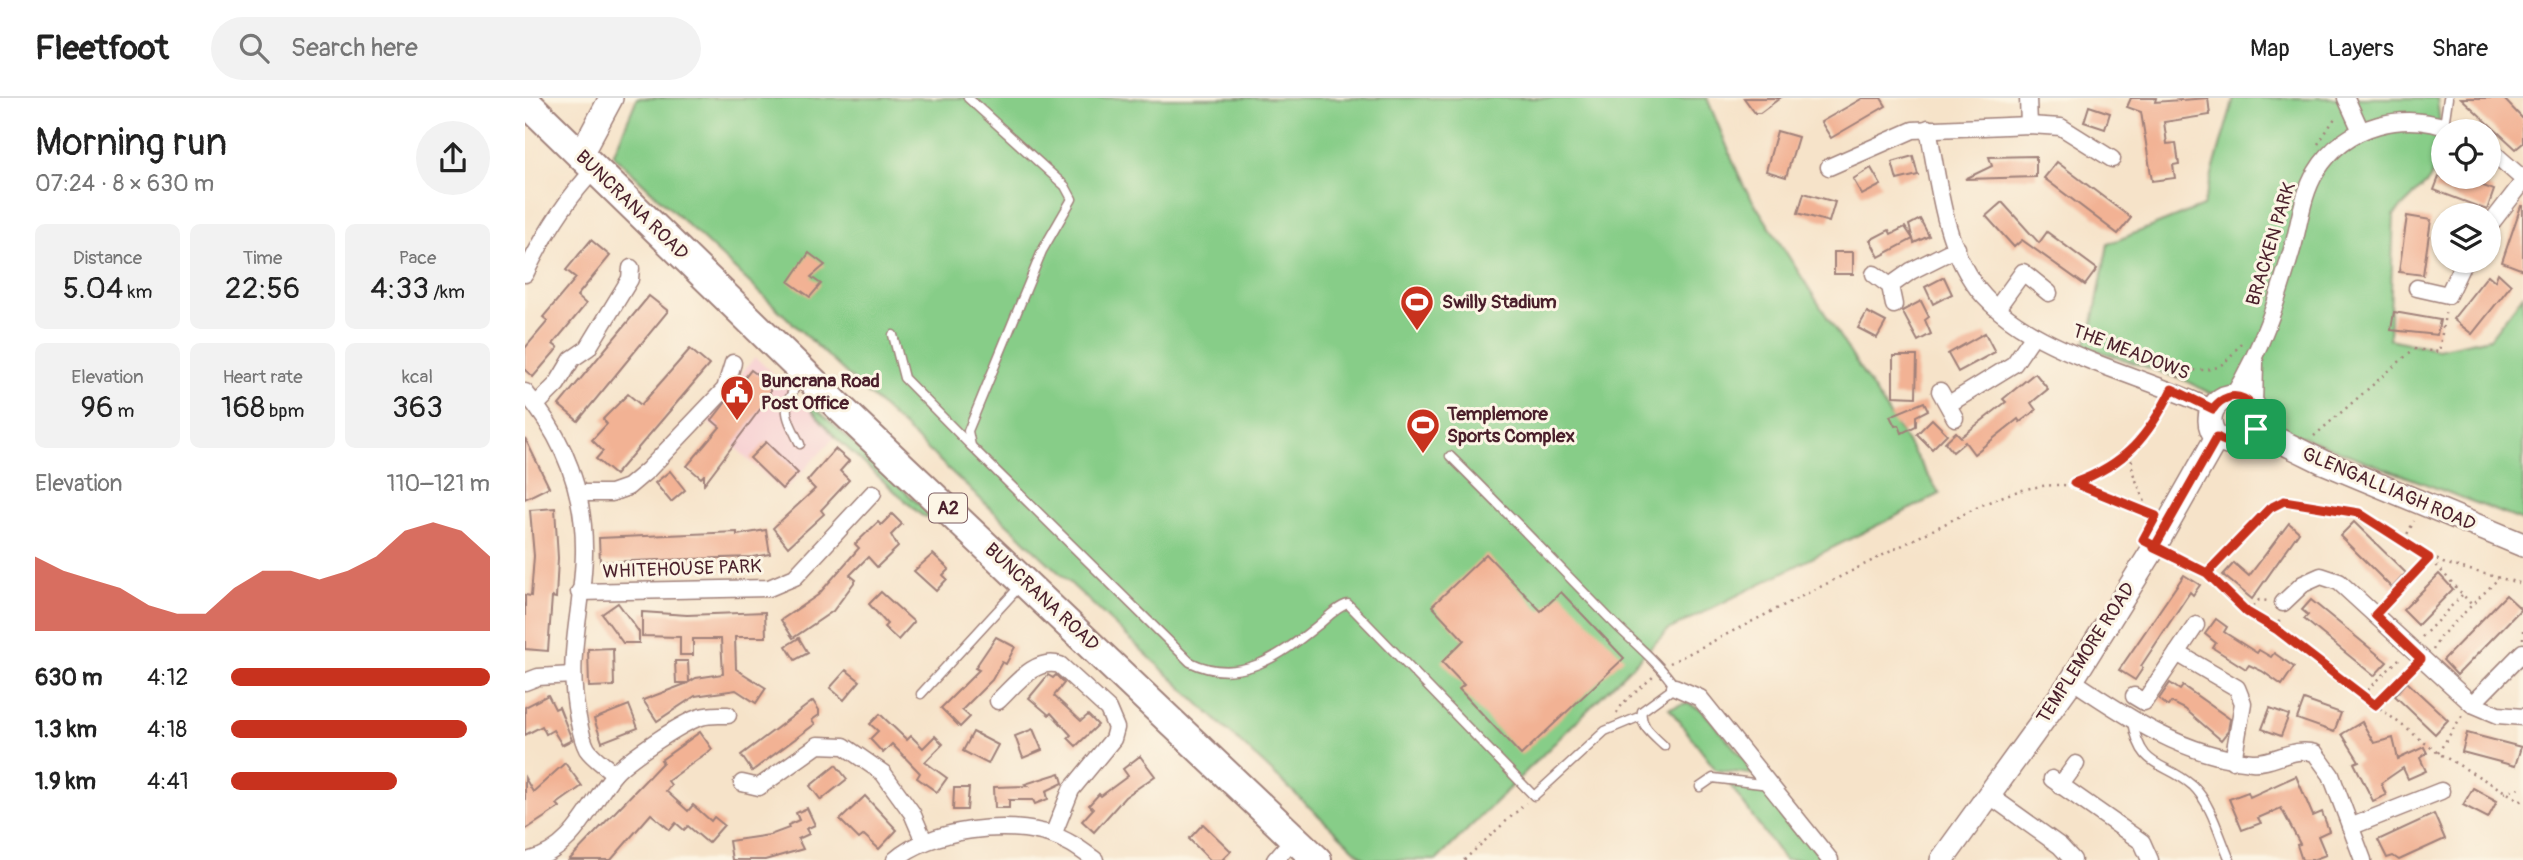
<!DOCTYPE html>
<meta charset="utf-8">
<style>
:root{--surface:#fff;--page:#f2f2f2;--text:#222;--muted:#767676;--line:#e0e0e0;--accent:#c8321e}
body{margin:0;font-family:Pangolin,sans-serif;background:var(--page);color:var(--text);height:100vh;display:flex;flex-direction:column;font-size:26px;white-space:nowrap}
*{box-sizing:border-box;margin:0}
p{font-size:23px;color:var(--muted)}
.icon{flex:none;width:38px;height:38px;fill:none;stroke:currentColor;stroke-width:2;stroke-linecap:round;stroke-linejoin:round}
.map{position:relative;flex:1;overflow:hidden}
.drawer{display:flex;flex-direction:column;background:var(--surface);width:525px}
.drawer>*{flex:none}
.buttons{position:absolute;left:1906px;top:21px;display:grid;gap:14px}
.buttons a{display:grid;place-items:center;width:70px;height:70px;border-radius:50%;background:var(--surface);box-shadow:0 2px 5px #0004;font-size:35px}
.pin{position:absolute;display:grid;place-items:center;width:60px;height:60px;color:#fff;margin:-30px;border-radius:14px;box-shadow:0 4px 10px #0006}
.round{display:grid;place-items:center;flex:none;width:74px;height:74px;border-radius:37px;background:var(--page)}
.headline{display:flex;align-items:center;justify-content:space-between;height:119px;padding:0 35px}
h1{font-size:38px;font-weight:600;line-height:52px}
.stats{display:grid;grid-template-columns:repeat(3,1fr);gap:10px;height:119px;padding:7px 35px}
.stats div{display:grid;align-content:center;border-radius:10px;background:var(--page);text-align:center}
.stats b{font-size:30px;font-weight:600}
.stats small{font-size:19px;font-weight:400}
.stats p{font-size:19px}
.chart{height:196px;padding:14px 35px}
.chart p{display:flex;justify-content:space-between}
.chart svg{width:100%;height:126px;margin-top:7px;fill:var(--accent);opacity:.7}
ul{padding:0 35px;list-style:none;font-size:23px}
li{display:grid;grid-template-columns:112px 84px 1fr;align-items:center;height:52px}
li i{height:18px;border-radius:9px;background:var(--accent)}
header{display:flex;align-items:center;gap:42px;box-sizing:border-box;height:98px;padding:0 35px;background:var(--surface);border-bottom:2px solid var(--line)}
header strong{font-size:33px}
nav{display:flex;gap:38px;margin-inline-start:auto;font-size:24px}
.search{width:490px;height:63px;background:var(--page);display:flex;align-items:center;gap:18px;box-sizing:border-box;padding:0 24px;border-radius:38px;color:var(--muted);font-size:26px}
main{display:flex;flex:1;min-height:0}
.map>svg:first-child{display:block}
.built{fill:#f7cfd2}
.green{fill:#87cd88;stroke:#68765a;stroke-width:2}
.building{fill:#f2b294}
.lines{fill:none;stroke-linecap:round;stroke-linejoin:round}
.lane-casing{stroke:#a0817a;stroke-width:11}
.street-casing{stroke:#a0817a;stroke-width:19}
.secondary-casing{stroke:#a0817a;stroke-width:26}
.highway-casing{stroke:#a0817a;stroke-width:32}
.path{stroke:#a0817a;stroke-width:2.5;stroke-dasharray:2 5;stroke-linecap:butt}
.lane{stroke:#fff;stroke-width:8}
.street{stroke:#fff;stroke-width:16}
.secondary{stroke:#fff;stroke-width:23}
.highway{stroke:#fff;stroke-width:28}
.route-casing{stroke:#fff;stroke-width:14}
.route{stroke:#c8321e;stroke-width:9}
.labels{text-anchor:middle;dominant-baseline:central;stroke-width:6;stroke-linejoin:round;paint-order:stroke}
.shield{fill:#fcf5e5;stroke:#7f5f63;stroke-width:2}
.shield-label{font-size:18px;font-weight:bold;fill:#4a1f2b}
.street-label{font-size:19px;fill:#4a1f2b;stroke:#fcf5e5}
.poi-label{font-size:19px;font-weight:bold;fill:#4a1f2b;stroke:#fcf5e5;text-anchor:start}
</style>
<header>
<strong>Fleetfoot</strong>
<div class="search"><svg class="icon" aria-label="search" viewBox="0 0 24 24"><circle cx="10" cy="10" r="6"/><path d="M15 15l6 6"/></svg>Search here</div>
<nav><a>Map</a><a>Layers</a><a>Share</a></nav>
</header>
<main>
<section class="drawer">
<div class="headline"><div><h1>Morning run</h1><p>07:24 · 8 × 630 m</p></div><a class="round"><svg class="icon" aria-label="share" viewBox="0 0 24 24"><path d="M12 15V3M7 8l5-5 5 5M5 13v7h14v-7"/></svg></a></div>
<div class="stats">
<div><p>Distance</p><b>5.04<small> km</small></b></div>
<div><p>Time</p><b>22:56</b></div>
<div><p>Pace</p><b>4:33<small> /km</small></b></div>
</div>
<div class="stats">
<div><p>Elevation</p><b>96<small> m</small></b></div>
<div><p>Heart rate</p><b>168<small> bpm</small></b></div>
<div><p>kcal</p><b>363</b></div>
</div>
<div class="chart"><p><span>Elevation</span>110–121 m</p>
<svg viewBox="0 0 160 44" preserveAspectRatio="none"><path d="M0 44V18L10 23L20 26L30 29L40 35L50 38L60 38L70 29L80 23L90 23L100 26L110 23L120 18L130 9L140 6L150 9L160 18V44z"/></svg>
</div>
<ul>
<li><b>630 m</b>4:12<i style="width:100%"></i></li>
<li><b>1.3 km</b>4:18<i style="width:91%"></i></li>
<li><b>1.9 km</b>4:41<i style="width:64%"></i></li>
</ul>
</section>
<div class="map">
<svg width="1998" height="762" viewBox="0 0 1998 762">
<rect width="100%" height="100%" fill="#fcf5e5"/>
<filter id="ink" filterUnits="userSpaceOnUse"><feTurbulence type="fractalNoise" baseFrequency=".0143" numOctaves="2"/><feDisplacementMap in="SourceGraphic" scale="14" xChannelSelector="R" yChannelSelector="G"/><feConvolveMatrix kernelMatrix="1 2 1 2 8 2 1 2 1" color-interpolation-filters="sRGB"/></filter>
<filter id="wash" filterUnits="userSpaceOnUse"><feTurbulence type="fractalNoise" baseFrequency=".00686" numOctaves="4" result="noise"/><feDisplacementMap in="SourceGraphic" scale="28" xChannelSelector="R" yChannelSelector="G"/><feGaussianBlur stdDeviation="1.57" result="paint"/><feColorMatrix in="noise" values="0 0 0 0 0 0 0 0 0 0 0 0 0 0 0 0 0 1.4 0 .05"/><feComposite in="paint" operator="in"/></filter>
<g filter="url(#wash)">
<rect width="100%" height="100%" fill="#f6e3c9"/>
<polygon class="built" points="230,259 313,336 258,394 180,321"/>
<g class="green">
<polygon points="112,0 1182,0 1218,87 1415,396 1143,532 912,762 841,762 88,57"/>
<polygon points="1709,0 1912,0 1918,53 1904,83 1869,117 1864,241 1912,251 1965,240 1998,197 1998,423 1754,330 1659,282 1559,248 1568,225 1583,146 1678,108"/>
<polygon points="281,301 411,422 396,417 311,340 279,303"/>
<polygon points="1161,605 1177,612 1233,677 1191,672 1144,610"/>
<polygon points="1205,687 1239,690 1299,762 1259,762"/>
</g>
<g id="blocks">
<g class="building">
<polygon points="1219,0 1255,0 1235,15 1230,15"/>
<polygon points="1338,0 1356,0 1361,8 1306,40 1296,24"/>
<polygon points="1606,0 1631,0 1630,4 1683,0 1685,17 1639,24 1642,46 1651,45 1654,66 1648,67 1650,80 1627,83 1616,14 1602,9"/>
<polygon points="1936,0 1978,0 1998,21 1998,45 1991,51"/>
<polygon points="1564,8 1585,15 1580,31 1559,24"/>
<polygon points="1252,33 1273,39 1261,79 1241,73"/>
<polygon points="1388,58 1393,77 1372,82 1367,64"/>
<polygon points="1511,58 1511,79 1440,81 1467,68 1464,59"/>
<polygon points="1532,64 1606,120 1593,136 1519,80"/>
<polygon points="1346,70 1356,87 1337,97 1328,81"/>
<polygon points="1914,79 1935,79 1969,92 1962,112 1909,92"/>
<polygon points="1279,95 1310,104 1304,124 1273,115"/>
<polygon points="1477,104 1514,145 1522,134 1572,171 1560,187 1497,142 1489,149 1461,118"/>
<polygon points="1996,108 1998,108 1998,172 1977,164"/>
<polygon points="1882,118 1906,122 1898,177 1874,174"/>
<polygon points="1395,121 1404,138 1389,145 1384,127"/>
<polygon points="1380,129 1388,141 1354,159 1345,142 1364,132 1366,136"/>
<polygon points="66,142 85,158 52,198 61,206 28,246 33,250 8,279 0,272 0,250 23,223 18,219 51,180 41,172"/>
<rect x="1309" y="154" width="19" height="22"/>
<polygon points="284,155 300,167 286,179 296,186 285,199 264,184"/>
<polygon points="1973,175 1986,187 1947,236 1928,221 1963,177 1970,183"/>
<polygon points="1419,179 1427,196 1408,206 1400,189"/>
<polygon points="124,198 143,213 53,323 34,307"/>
<polygon points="1396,203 1404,219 1400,222 1406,236 1393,243 1377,213"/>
<polygon points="1342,214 1361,224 1352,240 1333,230"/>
<polygon points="1869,214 1915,222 1912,237 1866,232"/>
<polygon points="1460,235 1470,254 1433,274 1423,256"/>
<polygon points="165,251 184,267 90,377 71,361 78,353 67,342 82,326 78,321 103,296 116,307"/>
<polygon points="1368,258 1392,258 1391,299 1368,298"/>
<polygon points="226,272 245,286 245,298 179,386 179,377 176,380 162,368 195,329 187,322"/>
<polygon points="1510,275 1523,291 1506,305 1511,312 1495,324 1493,321 1449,356 1440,344 1428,354 1420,344 1431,334 1436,339 1481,304 1478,301"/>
<polygon points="1399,304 1403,312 1391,318 1391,328 1377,335 1374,327 1370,328 1365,318"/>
<polygon points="1407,321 1422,336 1407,351 1392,336"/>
<polygon points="0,340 24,389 0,401"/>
<polygon points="241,344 273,375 257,391 225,360"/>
<polygon points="310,351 324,363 315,373 324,382 296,412 299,416 263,449 248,430 290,391 282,383"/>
<polygon points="145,373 160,392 146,404 130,385"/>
<polygon points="30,410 33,460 31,500 27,499 23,553 0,551 0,497 6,498 9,458 5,412"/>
<polygon points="367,416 377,426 366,437 373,449 352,469 343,459 325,477 331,482 308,513 268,540 256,522 293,497 334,450 330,446 353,424 356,427"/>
<polygon points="1829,424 1881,475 1867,490 1815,438"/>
<polygon points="1764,425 1774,434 1727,501 1698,477 1709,465 1724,478"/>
<polygon points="241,432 245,456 227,459 75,464 74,440 212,434 212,437"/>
<polygon points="408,456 424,471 418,477 422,481 411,493 389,473"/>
<polygon points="961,456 1016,513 1036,494 1099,560 996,657 934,591 939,587 917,564 939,542 907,508"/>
<polygon points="1914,476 1928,491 1893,527 1878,512"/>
<polygon points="1659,477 1675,487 1668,497 1665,494 1616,568 1618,570 1610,582 1594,572"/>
<polygon points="356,494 389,524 373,542 359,529 362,526 344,506"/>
<polygon points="1981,497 1996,511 1932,577 1918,562"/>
<polygon points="1786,502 1862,564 1849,578 1779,521 1783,517 1777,512"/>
<polygon points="93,505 114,534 114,545 98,545 77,516"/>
<polygon points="117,514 162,517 240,514 241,539 210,539 211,571 241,590 231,605 211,592 170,598 132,623 118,602 163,585 151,585 150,563 163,563 164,584 171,580 198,576 196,541 168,541 168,557 155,557 155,539 117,538"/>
<polygon points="1691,521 1702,529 1699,534 1732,555 1734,552 1746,559 1749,555 1769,569 1757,587 1737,573 1724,567 1721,571 1688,550 1691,545 1680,536"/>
<polygon points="471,539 490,549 481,566 477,564 467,582 437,612 445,619 435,629 416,610 454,572 450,570"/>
<polygon points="274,540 283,555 270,562 261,548"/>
<polygon points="88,550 89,588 64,589 63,551"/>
<polygon points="321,572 335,583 319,602 305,590"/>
<polygon points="523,577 528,580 531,577 539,585 529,598 556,623 563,617 573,627 551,648 543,640 546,637 526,615 524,617 504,600"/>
<polygon points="1882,584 1923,622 1910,636 1870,598"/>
<polygon points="1645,585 1655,592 1658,588 1705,621 1703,633 1696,642 1660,611 1646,604 1643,608 1634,601"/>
<polygon points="23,597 30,611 34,609 47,642 37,647 28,632 21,636 17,628 0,637 0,609"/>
<polygon points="1779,602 1816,615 1809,634 1772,621"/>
<polygon points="288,603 294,612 294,617 287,622 290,626 227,673 216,657"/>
<polygon points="104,607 113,630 77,644 69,621"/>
<polygon points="1745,610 1764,617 1756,638 1737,631"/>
<polygon points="355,616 382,642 386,638 398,650 410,638 418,646 400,664 422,680 412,694 392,680 395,675 367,646 358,655 345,641 353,633 345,626"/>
<polygon points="1837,624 1849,645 1868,640 1873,661 1899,649 1902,655 1895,660 1901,673 1883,681 1878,670 1856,685 1861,697 1848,703 1829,665 1834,663 1817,636"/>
<polygon points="508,631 517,652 498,660 490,638"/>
<polygon points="175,634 187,651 143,683 146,687 141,693 163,713 168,707 186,723 189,719 199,727 183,745 163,728 159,732 151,725 145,732 126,716 86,762 44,762 138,664 136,662"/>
<polygon points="448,634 473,647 463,666 438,653"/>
<polygon points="1942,635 1996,649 1990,668 1937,654"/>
<polygon points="615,658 630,678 600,699 569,734 557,723 568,711 564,707 574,696 576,698 603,678 598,671"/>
<polygon points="40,665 57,688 32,706 35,709 0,732 0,680 8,694"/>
<polygon points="311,667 322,681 296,702 285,688"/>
<polygon points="535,675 538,685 521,693 523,701 510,706 508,702 484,702 484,710 470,710 469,689 503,688 500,686"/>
<polygon points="1771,678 1788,718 1797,714 1804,733 1793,738 1801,757 1787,762 1777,762 1772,747 1775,746 1756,710 1733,720 1736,725 1717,732 1704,701 1723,694 1725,699"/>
<polygon points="429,690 444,690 442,712 428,712"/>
<polygon points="1948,690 1972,703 1963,720 1938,707"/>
<polygon points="340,698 372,732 354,751 339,737 334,741 315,722"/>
<polygon points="282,710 290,727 281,731 284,736 273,741 278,751 240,762 207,762 204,743 245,737 264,730 263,727 274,722 271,715"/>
<polygon points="1909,716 1920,741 1874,762 1868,758 1862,760 1853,742"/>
<polygon points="678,726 706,753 697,762 685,762 664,741"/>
</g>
</g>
</g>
<g filter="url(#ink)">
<use href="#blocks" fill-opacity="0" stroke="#a0817a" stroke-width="2"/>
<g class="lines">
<g class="lane-casing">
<g id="lane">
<path d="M 443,0 L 540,88 L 547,101 L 517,153 L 443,333 L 446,348 L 665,564 C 714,588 755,558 792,528 C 802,520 812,509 823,506 L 1009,698 L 1080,633 L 1116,618"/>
<polyline points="1919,28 1923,0"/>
<polyline points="368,237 379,280 446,348"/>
<path d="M 275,346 C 257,310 257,311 277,278"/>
<path d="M 925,358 C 979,411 1031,466 1084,520 C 1106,543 1133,563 1150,589 L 1117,613 C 1114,628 1129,638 1139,648"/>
<polyline points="396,596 496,487"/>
<path d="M 1608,624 C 1616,673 1638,662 1668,688 C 1686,705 1695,740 1705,762"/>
<polyline points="1175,689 1188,680 1244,687"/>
</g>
</g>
<g class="street-casing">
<g id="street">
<polyline points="1503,0 1504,27"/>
<polyline points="1821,0 1836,33"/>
<path d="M 1403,30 C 1413,80 1418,140 1447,183 C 1493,253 1614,274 1688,311"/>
<polyline points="1964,51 1998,81"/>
<polyline points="1304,69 1388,32 1504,27 1536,29 1587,61"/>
<polyline points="1964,128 1998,84"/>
<path d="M 0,176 C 19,137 40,102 70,71"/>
<polyline points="1349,176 1365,188 1369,207"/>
<polyline points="1365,188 1386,173 1432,150"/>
<polyline points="1892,190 1923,197 1939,163"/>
<polyline points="1472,210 1498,174 1524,195"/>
<polyline points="1415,293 1430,320"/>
<path d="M 0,294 C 39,340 60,394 59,455 C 58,514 40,558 53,620 C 55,630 57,642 62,651 C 68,660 81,668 89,676"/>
<path d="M 1708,298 C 1738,249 1753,200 1769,145 C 1775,122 1778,95 1791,74 C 1820,26 1881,11 1931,33"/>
<polyline points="1424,306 1489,266 1508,238"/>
<polyline points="11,307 32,286 47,261 63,250 105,181 106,170"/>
<polyline points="1729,308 1730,264"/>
<polyline points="54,395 86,395 103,389 123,372 200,291 208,265"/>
<polyline points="54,494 244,490 270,479 348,395"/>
<polyline points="1758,505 1778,486 1796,478 1814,484 1947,606 1973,617 1998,619"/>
<polyline points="1652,555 1712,590 1718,605 1708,663"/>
<path d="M 1547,582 C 1602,619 1659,658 1727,664 C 1748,666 1768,648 1790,655 L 1806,677 L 1838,762"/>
<polyline points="0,584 13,579 47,577"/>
<polyline points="1150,589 1175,600 1305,762"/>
<polyline points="1609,598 1619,604 1671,527"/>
<path d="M 473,603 C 490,587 510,559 535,567 L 583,611 L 591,630 L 588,641 L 546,692 L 528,737"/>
<polyline points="1947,606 1998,554"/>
<polyline points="1527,681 1617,744 1625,762"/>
<polyline points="217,685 234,689 293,647 319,648 358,675 387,715 399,743"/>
<polyline points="1535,688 1551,666"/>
<polyline points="1464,697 1535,748 1548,762"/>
<polyline points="1825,729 1916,693"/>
<path d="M 5,762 C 49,752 65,705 90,675 C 103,661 157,624 176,619 C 184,616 194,617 203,617"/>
<path d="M 370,762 C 404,731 484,722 527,737 C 543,742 556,752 570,762"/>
<polyline points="750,762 769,740"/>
</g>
</g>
<g class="secondary-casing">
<g id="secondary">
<polyline points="56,56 86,0"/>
<circle cx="1709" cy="322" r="24"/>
<polyline points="1731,331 1798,364 1998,447"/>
<polyline points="1417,762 1547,582 1629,450 1692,339"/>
</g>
</g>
<g class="highway-casing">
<polyline id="highway" points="0,3 311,306 792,762"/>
</g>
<g class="path">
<polyline points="1793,46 1812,17"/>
<path d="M 1653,280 L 1657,272 C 1696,273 1696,271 1719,241"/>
<polyline points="1789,338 1889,251 1914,254 1921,210"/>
<polyline points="1606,355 1608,375 1624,414"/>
<path d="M 1549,385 C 1595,368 1614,348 1639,307"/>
<polyline points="1879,442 1889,423"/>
<polyline points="1647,458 1682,475 1722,514 1786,557 1913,655 1998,704"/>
<polyline points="1682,475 1745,409 1759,403 1834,415 1918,465 1998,486"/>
<polyline points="1859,507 1904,459 1947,507"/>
<polyline points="1723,513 1734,502 1743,503"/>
<polyline points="1751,531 1756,518"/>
<polyline points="1897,539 1938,496"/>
<polyline points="1998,541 1998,527"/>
<polyline points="1908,552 1915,539 1974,480"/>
<path d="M 1145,565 L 1451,410 C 1518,377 1561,380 1627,416"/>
<polyline points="1838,597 1874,561"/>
<polyline points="1850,607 1887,569"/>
<polyline points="1092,615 1098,605 1129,578"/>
<polyline points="1913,655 1938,616"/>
<polyline points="1979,695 1998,689"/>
<polyline points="939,762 1001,705"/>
</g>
<use href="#lane" class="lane"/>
<use href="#street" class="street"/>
<use href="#secondary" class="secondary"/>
<use href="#highway" class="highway"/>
</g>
</g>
<g class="lines" filter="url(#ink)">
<g class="route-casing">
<path id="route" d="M 1731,331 C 1738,302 1705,286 1688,311 L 1647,291 C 1623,339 1601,366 1549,385 L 1631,418 L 1618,442 L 1682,475 L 1722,514 L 1751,531 L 1850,607 L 1896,561 L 1850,517 L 1904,460 L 1834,415 L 1759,403 L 1745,410 L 1682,475 L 1629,450 L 1692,339 C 1707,349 1722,346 1731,331"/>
</g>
<use href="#route" class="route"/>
</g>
<defs>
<g id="stadium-pin" transform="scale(1.75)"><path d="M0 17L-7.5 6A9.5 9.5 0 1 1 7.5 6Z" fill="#c8321e" stroke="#fcf5e5"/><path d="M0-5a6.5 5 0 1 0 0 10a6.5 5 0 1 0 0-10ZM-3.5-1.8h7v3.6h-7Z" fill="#fff"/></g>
<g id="civic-pin" transform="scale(1.75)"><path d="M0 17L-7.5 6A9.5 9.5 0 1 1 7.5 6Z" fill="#c8321e" stroke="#fcf5e5"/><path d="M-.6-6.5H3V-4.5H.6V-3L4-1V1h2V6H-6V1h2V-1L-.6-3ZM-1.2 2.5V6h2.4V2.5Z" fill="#fff"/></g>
</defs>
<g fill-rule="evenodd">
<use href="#stadium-pin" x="892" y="204"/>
<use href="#civic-pin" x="212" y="294"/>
<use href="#stadium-pin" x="898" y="327"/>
</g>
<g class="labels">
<rect class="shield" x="404" y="395.5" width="38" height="29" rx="5"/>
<g class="shield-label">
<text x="423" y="410">A2</text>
</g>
<g class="street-label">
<text transform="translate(107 107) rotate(44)">BUNCRANA ROAD</text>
<text transform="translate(1746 146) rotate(-73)">BRACKEN PARK</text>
<text transform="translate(1606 254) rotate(21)">THE MEADOWS</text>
<text transform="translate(1864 391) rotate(23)">GLENGALLIAGH ROAD</text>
<text transform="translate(157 471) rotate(-2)">WHITEHOUSE PARK</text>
<text transform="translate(517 499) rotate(43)">BUNCRANA ROAD</text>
<text transform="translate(1561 555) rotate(-57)">TEMPLEMORE ROAD</text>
</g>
<g class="poi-label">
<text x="917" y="204">Swilly Stadium</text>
<text x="236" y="283">Buncrana Road<tspan x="236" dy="22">Post Office</tspan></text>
<text x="922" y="316">Templemore<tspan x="922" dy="22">Sports Complex</tspan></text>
</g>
</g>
</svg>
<div class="buttons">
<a><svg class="icon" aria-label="locate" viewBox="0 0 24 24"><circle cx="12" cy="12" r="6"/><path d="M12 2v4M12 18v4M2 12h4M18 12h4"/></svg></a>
<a><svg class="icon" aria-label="layers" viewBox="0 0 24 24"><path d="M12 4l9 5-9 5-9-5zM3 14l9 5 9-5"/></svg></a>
</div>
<div class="pin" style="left:1731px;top:331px;background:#1e9e55"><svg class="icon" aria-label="arrive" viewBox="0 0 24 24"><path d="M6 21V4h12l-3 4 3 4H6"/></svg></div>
</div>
</main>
